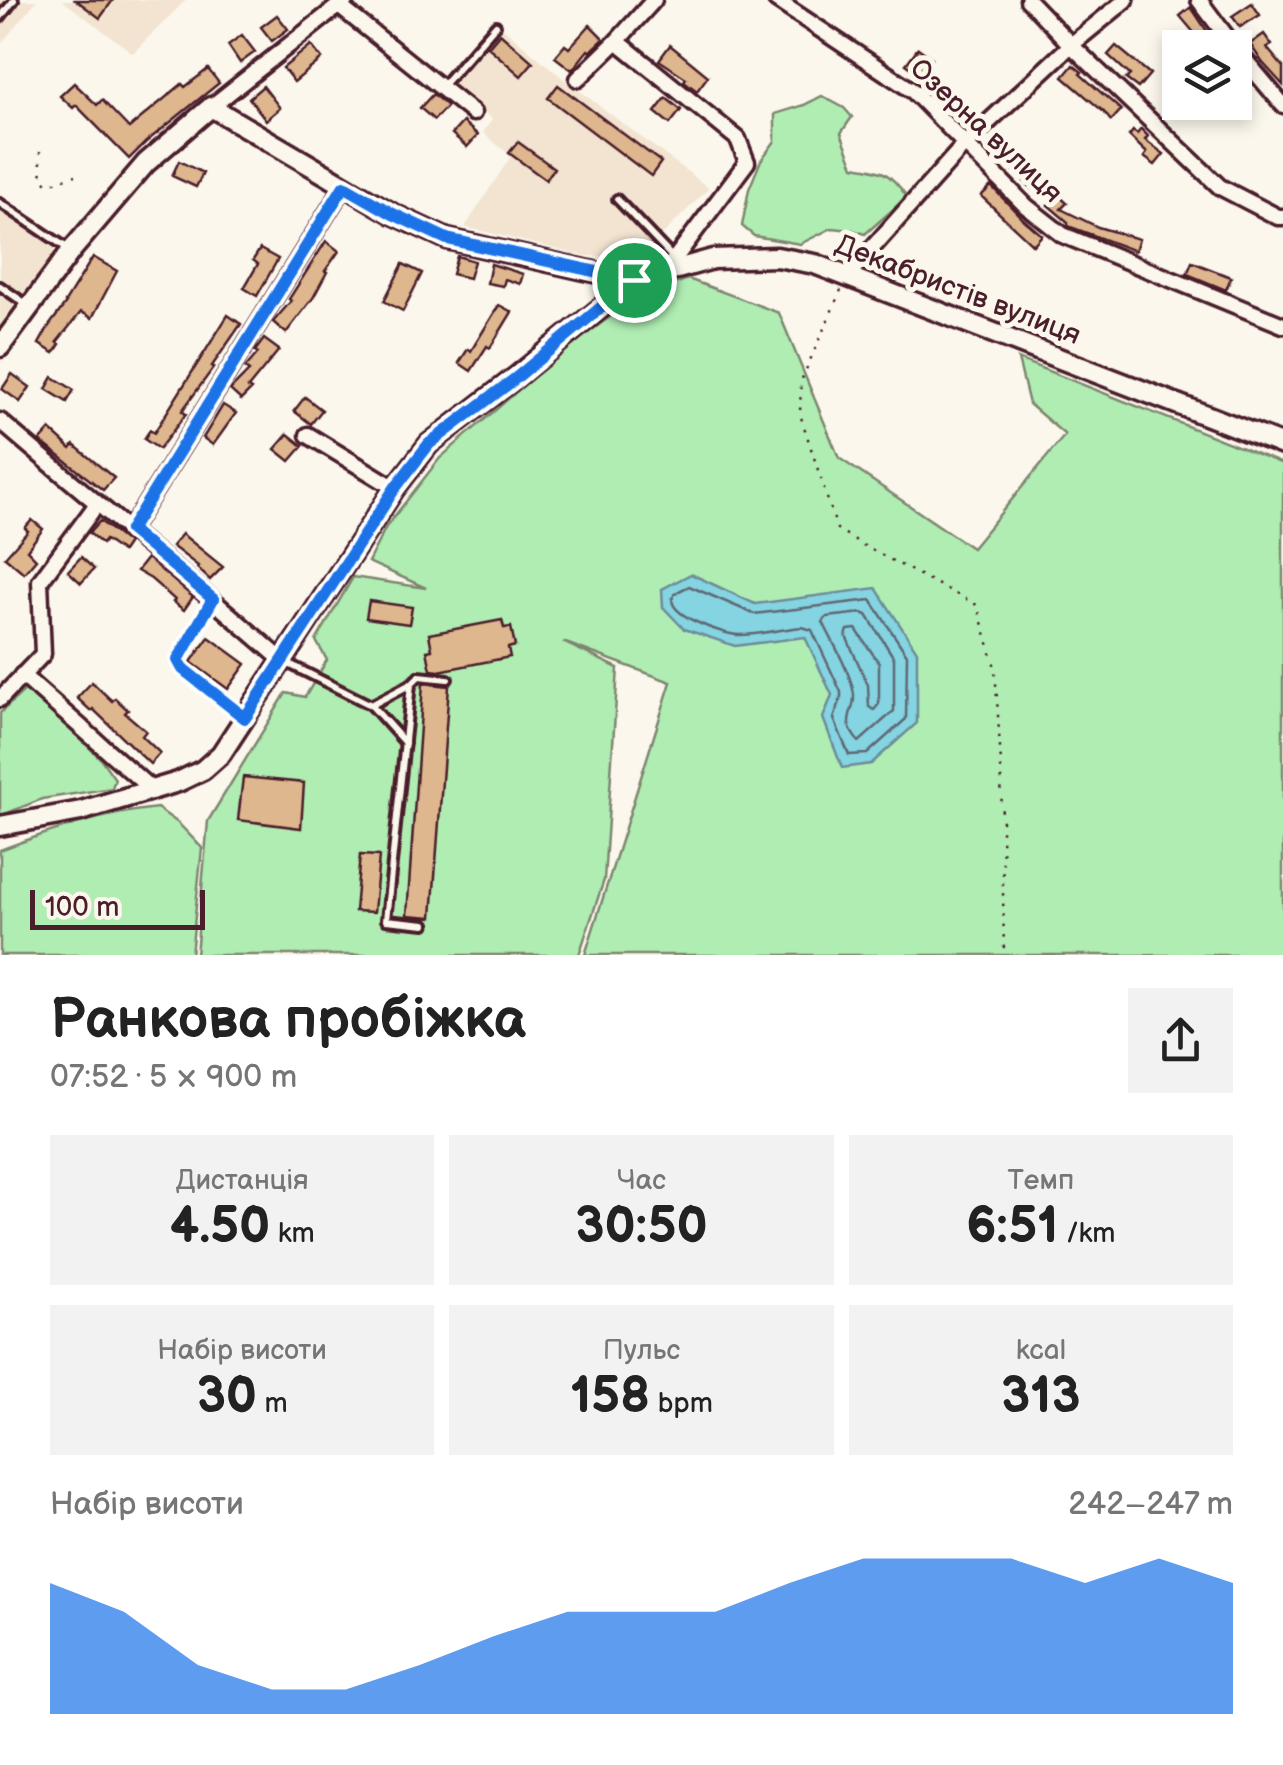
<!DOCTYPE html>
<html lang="uk">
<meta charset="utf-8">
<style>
:root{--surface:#fff;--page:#f2f2f2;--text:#222;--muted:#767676;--accent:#1a73e8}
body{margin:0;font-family:"Balsamiq Sans",sans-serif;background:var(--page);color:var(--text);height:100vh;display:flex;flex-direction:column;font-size:38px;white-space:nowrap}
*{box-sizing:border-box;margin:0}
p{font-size:32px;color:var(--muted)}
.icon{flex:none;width:55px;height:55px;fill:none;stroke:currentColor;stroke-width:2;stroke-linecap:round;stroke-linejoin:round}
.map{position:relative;height:955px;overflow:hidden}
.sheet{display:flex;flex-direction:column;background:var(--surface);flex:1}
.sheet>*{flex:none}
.buttons{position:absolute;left:1162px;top:30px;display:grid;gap:20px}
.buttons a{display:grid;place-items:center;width:90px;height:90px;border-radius:0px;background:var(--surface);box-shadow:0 5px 15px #0003;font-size:50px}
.scale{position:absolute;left:30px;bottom:25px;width:175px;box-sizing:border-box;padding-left:10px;border:5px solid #4a1f2b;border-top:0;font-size:28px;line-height:35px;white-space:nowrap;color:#4a1f2b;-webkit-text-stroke:8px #fbf7ec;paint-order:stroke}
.pin{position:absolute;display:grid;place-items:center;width:85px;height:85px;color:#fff;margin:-42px;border:5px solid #fff;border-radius:50%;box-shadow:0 2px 10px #0007}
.round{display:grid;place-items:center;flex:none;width:105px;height:105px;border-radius:0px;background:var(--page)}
.head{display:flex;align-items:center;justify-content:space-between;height:170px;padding:0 50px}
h1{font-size:55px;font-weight:700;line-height:75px}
.figures{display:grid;grid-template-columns:repeat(3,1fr);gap:15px;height:170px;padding:10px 50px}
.figures div{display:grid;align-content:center;border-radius:0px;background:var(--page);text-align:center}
.figures b{font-size:50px;font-weight:700}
.figures small{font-size:28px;font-weight:400}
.figures p{font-size:28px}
.chart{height:280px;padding:20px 50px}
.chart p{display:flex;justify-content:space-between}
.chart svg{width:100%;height:180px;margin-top:10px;fill:var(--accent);opacity:.7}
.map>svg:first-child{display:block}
.built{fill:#f2e4d0}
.green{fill:#b0edb3;stroke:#7d866f;stroke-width:2.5}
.water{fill:#84d4e1;stroke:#6d8c98;stroke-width:2.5}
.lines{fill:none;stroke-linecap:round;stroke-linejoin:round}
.shore{stroke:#616774;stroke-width:2.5}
.building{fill:#deb78f;stroke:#4a1f2b;stroke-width:2.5}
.lane-casing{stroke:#4a1f2b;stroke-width:14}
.street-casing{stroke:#4a1f2b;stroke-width:21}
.secondary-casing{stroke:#4a1f2b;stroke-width:25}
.path{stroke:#4a1f2b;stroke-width:2.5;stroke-dasharray:2.5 8;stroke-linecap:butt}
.lane{stroke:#fbf7ec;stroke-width:6}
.street{stroke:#fbf7ec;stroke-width:14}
.secondary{stroke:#fbf7ec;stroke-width:18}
.route-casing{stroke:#fff;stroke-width:20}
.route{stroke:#1a73e8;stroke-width:12}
.labels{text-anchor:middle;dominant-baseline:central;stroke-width:10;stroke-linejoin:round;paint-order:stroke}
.street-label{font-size:28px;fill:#4a1f2b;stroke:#fbf7ec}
</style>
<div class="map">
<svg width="1283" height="955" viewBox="0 0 1283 955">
<rect width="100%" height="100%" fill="#fbf7ec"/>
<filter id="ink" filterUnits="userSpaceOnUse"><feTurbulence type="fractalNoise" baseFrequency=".01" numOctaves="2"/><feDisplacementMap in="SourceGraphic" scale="20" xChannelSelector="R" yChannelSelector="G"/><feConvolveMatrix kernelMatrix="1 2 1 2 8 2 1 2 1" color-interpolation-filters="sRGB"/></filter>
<g filter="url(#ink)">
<g class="built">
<polygon points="0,0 37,0 0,45"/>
<polygon points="62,0 186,0 133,53"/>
<polygon points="503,28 565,80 709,188 661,236 629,257 585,256 465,227 511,156 483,133 492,119 452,85"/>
<polygon points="0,210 53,247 55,255 52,263 0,327"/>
</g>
<g class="green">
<path d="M 822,96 L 844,108 L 852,117 L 841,133 L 854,166 C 884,171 889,171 907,197 L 865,234 L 852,230 L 832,228 L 800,244 L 754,236 L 742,226 L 749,189 L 761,160 L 775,141 L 775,114 L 804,105 Z"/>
<polygon points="688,279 779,313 839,458 972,548 1065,435 1029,404 1018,359 1283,464 1283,955 585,955 671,682 563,642 618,668 604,880 579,955 196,955 208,821 286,693 305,697 327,660 316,641 353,577 426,588 368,562 386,527 440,458 567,348 636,298"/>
<polygon points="28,687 101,759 115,779 112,788 42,799 0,816 0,713"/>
<path d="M 157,808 L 178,823 L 202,848 L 191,955 L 0,955 L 0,850 C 53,830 100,814 157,808 Z"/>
</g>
<polygon class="water" points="691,574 755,604 876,588 917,651 917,723 871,764 842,768 823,718 832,695 805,637 735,646 684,629 663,607 662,589"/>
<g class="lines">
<g class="shore">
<path d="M 689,586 L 754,614 L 871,600 L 907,655 L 906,719 L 867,754 L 849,755 L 834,719 L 841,698 L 841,692 L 812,630 L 802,627 C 782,629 760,635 740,635 C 727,636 658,613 675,594 C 679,590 684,589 689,586 Z"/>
<path d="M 862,613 L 867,615 L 894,658 L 894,711 L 859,742 C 837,718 859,711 853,689 C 848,667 833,643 823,622 L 827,617 Z"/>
<polygon points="856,629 879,663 879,704 874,710 869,707 868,685 846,636 848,630"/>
</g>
</g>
<g class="building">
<polygon points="76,0 113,0 100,18"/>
<polygon points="1252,3 1260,15 1240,27 1232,16"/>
<polygon points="1191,7 1207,31 1220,48 1192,48 1201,41 1180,16"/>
<polygon points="277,15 288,29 272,41 261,27"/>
<polygon points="590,25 604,39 590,52 588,50 572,70 555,57 565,45 569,48"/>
<polygon points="500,33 533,62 521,76 488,47"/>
<polygon points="1264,34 1272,45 1267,48 1283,67 1283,85 1262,62 1250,44"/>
<polygon points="242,35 255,52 240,63 228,45"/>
<polygon points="311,45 322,59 294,82 283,68"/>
<polygon points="670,45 708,76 697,91 684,81 686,78 659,60"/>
<polygon points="1116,46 1150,74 1138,88 1126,79 1130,75 1108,55"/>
<polygon points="918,48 932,58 920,74 906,64"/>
<polygon points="1073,65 1082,72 1080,74 1121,110 1111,121 1104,112 1063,77"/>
<polygon points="208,69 219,83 146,142 129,159 76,105 73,108 60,96 74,83 97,105 102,100 129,128 182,84 185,87"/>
<polygon points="558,85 661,162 651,176 548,98"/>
<polygon points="263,86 280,108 266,120 249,98"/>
<polygon points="433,94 447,106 434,120 420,108"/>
<polygon points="666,98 681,110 670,124 655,112"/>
<polygon points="463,122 478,135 467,147 452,134"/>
<polygon points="1141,129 1148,136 1145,140 1164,154 1155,165 1144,157 1147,153 1129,136 1133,131 1137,134"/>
<polygon points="518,142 554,168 546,180 509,153"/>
<polygon points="1017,157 1041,178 1032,189 1009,165"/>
<polygon points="179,161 203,173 196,187 172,176"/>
<polygon points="991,186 1022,218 1042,235 1033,245 981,196"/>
<polygon points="1057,194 1067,203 1061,209 1098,227 1139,239 1135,251 1068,226 1068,222 1048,205"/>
<polygon points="326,241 339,251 325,271 327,272 313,298 286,333 273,322 291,301 289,299"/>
<polygon points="260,249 278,259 257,296 244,288 258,264 253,260"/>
<polygon points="457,256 474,261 469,278 452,274"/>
<polygon points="93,257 117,271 92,318 81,312 57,342 60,344 54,353 39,344 49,326 66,303 65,302"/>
<polygon points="1192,262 1231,277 1226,290 1187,274"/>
<polygon points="403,264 422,273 403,311 384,301"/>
<polygon points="491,264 523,274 520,284 505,279 503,286 487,283"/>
<polygon points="499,305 512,312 490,348 487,346 471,371 459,363 468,349 471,351"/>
<polygon points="228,315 241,324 212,366 214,367 182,411 186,414 159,449 144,439 150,430 154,433"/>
<polygon points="264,339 279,350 248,388 251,390 241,400 230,390 249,371 245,368 258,353 255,351"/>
<polygon points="12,374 30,387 20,402 2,389"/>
<polygon points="53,377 74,390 67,402 46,389"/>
<polygon points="305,397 322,410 311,424 294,411"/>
<polygon points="223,405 236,413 213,445 203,438"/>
<polygon points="50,430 71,449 74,445 114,478 103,490 40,441"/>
<polygon points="288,434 303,446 290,461 275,449"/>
<polygon points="32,520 43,529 27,550 36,559 24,573 5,557 28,531 25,528"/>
<polygon points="100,521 128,543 122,552 105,540 102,544 89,533"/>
<polygon points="182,534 223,567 210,580 197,568 198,566 172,546"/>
<polygon points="81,557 94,569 81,583 68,571"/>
<polygon points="147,558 193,597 184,610 173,602 175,600 151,579 137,571"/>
<polygon points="369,601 412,607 409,624 366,618"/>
<polygon points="502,620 504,628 511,627 515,646 508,648 510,657 439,671 431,670 427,651 432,650 429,634"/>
<polygon points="209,637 246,664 228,689 191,662"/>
<polygon points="92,682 112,701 115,698 128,710 125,713 146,731 142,736 160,753 150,764 93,709 91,711 77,698"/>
<polygon points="423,683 449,686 432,917 407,915"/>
<polygon points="243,777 304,783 301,828 238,820"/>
<polygon points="360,855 379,856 374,912 355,911"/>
</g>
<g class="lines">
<g class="lane-casing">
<g id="lane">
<polyline points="0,18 14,0"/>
<polyline points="442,86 496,25"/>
<polyline points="617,199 673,258"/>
<polyline points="0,203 70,250"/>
<polyline points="0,286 29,306"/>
<polyline points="212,600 178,660 183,669 244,718"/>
<polyline points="283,661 371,705"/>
<polyline points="411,684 386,920 425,924"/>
<polyline points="405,743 371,705 411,684 419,676 448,679"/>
</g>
</g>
<g class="street-casing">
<g id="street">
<polyline points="654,0 617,41 738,139 747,162 664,273"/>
<polyline points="776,0 913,91 1026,206 1063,235 1283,325"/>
<polyline points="1028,0 1071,45 1220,187 1278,217 1283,217"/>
<polyline points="1199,0 1235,48"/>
<polyline points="339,6 473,113"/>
<polyline points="1235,48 1283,105"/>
<polyline points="578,79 617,41"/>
<polyline points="211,107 346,0"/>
<polyline points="848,275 965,144 1071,45 1126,0"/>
<path d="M 0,421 C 94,502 190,579 283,661"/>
<polyline points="308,435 395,488"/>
<polyline points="130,530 344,186"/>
<polyline points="22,675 152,790"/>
<polyline points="0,699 43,654 40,581 97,504"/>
</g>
</g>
<g class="secondary-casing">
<g id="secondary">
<polyline points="0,347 71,251 146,163 211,107 393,214 447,239 634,281"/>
<polyline points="0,826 81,811 178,782 203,770 221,754 395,488 429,444 516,377 634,281 713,259 777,257 815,264 1283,445"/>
</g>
</g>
<g class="path">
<polyline points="40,151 42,179 49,184 76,175"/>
<polyline points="841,290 801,381 800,414 837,529 866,547 977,605 995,667 1001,764 1004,955"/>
</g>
<use href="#lane" class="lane"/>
<use href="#street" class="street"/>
<use href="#secondary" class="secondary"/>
</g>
</g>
<g class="lines" filter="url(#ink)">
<g class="route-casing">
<polygon id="route" points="344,186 393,214 447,239 634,280 516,378 429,444 395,488 245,718 183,669 178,660 213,599 130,530"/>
</g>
<use href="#route" class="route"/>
</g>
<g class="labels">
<g class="street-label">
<text transform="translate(986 131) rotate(43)">Озерна вулиця</text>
<text transform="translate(958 290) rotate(21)">Декабристів вулиця</text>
</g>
</g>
</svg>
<div class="buttons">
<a><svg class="icon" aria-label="layers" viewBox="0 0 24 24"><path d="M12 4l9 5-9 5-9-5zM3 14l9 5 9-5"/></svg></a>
</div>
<div class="scale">100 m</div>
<div class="pin" style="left:634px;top:280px;background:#1e9e55"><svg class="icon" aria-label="arrive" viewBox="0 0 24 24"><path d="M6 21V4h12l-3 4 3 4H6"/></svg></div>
</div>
<section class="sheet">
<div class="head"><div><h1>Ранкова пробіжка</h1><p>07:52 · 5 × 900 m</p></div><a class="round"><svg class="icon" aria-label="share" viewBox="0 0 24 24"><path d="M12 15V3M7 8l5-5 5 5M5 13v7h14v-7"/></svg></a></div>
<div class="figures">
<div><p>Дистанція</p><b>4.50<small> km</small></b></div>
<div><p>Час</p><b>30:50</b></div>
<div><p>Темп</p><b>6:51<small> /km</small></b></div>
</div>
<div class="figures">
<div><p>Набір висоти</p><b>30<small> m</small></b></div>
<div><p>Пульс</p><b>158<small> bpm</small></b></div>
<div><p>kcal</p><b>313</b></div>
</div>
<div class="chart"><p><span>Набір висоти</span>242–247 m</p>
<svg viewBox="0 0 160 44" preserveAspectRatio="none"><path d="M0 44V12L10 19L20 32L30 38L40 38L50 32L60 25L70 19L80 19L90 19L100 12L110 6L120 6L130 6L140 12L150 6L160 12V44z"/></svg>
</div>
</section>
